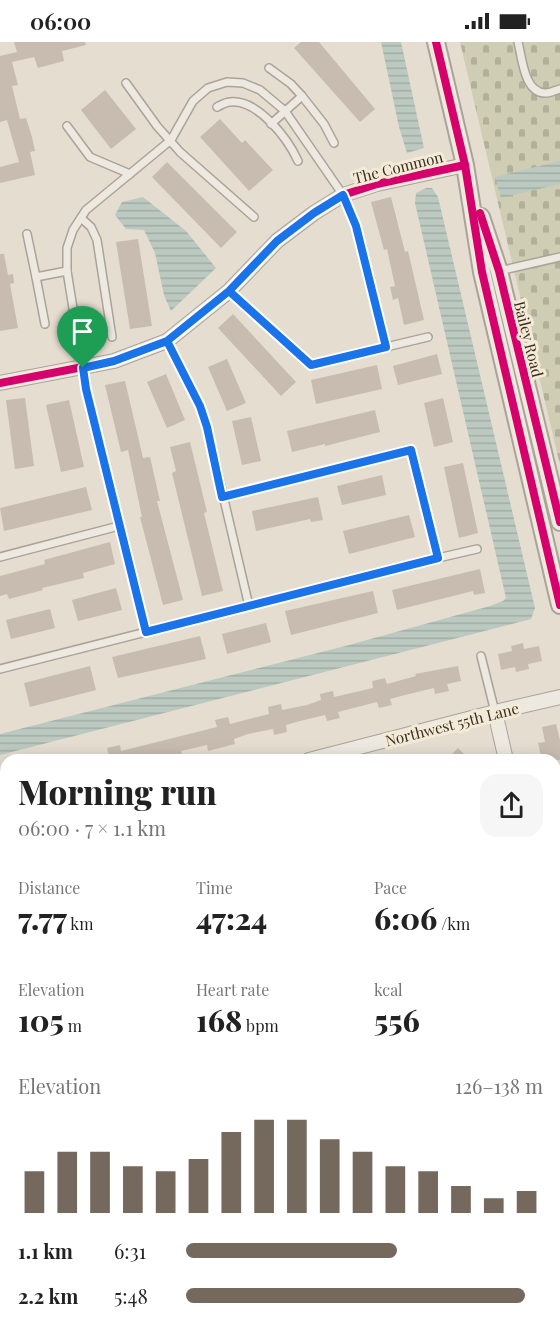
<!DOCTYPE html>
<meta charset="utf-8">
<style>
:root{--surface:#fff;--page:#f6f6f6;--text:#222;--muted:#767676;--accent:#75695e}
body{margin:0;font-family:"Playfair Display",serif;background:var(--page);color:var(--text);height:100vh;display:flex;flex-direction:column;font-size:22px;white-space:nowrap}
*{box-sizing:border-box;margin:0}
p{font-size:20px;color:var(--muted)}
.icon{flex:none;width:33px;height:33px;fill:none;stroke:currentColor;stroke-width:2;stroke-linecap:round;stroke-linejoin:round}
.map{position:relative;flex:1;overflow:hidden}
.side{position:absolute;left:0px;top:712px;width:561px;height:578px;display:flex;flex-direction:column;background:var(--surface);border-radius:18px 18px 0 0;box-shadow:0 3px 15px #0003}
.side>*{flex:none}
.pin{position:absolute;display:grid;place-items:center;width:51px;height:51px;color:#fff;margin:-62px -26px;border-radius:50% 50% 50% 0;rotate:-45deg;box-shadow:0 0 6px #0007}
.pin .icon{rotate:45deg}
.round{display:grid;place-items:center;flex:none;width:63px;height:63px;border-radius:18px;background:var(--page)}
.headline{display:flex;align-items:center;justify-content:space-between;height:102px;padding:0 18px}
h1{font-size:33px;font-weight:800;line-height:45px}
.stats{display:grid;grid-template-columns:repeat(3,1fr);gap:9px;height:102px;padding:6px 18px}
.stats div{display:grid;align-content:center}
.stats b{font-size:30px;font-weight:800}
.stats small{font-size:16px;font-weight:400}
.stats p{font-size:16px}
.chart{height:168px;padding:12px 18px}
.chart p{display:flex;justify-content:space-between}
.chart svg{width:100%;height:108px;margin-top:6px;stroke:var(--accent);stroke-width:6}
ul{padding:0 18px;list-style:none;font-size:20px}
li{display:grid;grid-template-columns:96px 72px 1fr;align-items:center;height:45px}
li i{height:15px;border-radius:8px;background:var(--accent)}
.status{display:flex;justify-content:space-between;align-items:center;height:42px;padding:0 30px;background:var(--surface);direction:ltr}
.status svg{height:16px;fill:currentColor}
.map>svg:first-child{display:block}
.cemetery{fill:url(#cemetery-stones)}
.water{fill:url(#water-rules)}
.building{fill:#c8bcb1}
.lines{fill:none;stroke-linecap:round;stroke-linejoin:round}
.service-casing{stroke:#aaa399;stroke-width:10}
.minor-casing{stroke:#aaa399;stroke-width:16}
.tertiary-casing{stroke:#aaa399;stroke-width:20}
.service{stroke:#ede9e1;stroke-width:7}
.minor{stroke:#ede9e1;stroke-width:14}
.tertiary{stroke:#ede9e1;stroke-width:16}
.cycleway-casing{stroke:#f4ebd7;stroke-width:11}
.cycleway{stroke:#d6006c;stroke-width:8}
.route-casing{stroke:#fff;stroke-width:12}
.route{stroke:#1a73e8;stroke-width:8}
.labels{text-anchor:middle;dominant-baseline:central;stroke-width:6;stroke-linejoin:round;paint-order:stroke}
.street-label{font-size:15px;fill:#392b21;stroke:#f4ebd7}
</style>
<div class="status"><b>06:00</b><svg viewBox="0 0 49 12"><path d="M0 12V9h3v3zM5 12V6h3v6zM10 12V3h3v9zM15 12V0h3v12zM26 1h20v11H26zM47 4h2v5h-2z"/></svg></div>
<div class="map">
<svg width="560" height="1289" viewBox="0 0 560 1289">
<defs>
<pattern id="cemetery-stones" width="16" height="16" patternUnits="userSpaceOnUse" patternTransform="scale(1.5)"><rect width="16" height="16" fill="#cfcdb3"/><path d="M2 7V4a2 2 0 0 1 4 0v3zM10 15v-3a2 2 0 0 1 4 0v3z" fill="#b2b09a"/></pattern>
<pattern id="water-rules" width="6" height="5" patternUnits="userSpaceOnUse" patternTransform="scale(1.5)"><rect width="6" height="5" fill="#bbc9c0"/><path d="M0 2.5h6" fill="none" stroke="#a2ada5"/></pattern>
</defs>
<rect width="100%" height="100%" fill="#e5ddd0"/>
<polygon class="cemetery" points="460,0 560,0 560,423"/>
<g class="water">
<polygon points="381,0 401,0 424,106 407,111 399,85"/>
<polygon points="560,119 560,142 501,156 495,135"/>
<polygon points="426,146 432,146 438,155 535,566 531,577 0,713 0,692 349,603 490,564 503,559 506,556 415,161 416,151"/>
<polygon points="143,155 186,189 216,226 171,269 164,253 155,211 144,188 126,187 115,173 122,160"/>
<polygon points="0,1225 4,1226 6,1231 6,1284 32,1284 47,1288 60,1284 225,1284 226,1289 0,1289"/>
</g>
<g class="building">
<polygon points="14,0 85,0 86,3 62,9 64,19 38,26 34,15 12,20 18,43 12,44 20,77 26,76 32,95 35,109 30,110 35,133 0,141 0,125 19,120 7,78 0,80 0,14 17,10"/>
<polygon points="301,0 319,0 375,67 360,80 294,6"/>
<polygon points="105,48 136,87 111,107 81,68"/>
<polygon points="220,77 242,101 245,98 273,128 249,149 200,95"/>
<polygon points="167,120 237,190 221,206 152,135"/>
<polygon points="391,155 405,210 408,209 424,278 404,283 398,256 393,258 390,245 395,244 387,207 384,208 371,160"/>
<polygon points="138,197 152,284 130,287 116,200"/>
<polygon points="0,212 4,212 8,233 13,232 14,241 10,242 18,286 0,289"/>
<polygon points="233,272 296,340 281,354 218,286"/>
<polygon points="437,312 442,332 398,343 393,324"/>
<polygon points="227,317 246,361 227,369 208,325"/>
<polygon points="377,323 382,347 316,362 311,338"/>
<polygon points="166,332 185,378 167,386 147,340"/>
<polygon points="125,339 143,416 150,415 160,459 157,459 183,558 163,563 140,475 142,475 128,408 121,410 105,343"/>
<polygon points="25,356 34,424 15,427 6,358"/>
<polygon points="443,356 453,400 434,405 424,361"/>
<polygon points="69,358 84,425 61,430 46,363"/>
<polygon points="375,368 380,390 325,404 325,402 292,410 287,389"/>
<polygon points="251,375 261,419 242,423 232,379"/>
<polygon points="190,400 207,470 204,471 223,549 202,554 172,431 176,429 170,405"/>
<polygon points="463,421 478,491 459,496 444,425"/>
<polygon points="382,433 386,453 342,463 337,444"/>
<polygon points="86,445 92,468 4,489 0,466"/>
<polygon points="318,455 323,478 311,480 310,477 256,489 252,469"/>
<polygon points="409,473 415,495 349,512 343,489"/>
<polygon points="110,500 115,522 83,531 84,536 42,546 43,548 9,557 7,552 0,554 0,534 45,522 44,518"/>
<polygon points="480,527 485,551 474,553 473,549 397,568 392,548"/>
<polygon points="116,546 122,568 78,579 72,558"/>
<polygon points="373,549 378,571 291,593 285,569"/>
<polygon points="50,567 55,586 11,597 6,578"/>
<polygon points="266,581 271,600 227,612 222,592"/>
<polygon points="200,594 206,617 118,636 112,615"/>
<polygon points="523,601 524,607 539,604 542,619 528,622 529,627 516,630 515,625 501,628 498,612 512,609 511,604"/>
<polygon points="90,624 96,648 30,665 24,641"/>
<polygon points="458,624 461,639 447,642 449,649 435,652 434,646 405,653 390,657 392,663 379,666 377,660 338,670 340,676 327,679 325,673 300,679 286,683 287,690 274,693 273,687 248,692 234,697 235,702 208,709 207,703 181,709 183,716 171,718 169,713 145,718 110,718 107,706 120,703 121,709 217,685 215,678 228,675 230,682 269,672 268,665 281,662 282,668 307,663 321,658 320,652 333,649 334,655 373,646 372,639 385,636 387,642 416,634 415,632"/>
<polygon points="556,682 560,698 560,718 549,718 548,712 541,714 538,701 545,700 542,685"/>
<polygon points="458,706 470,718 446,718"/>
</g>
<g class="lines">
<g class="service-casing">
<g id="service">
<path d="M 518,0 C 522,15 524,52 546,51 C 550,51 556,48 560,47"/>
<polyline points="269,26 291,42 302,54 271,82"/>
<polyline points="126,41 157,84 180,110 254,175"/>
<polyline points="302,54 324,82 334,101"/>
<path d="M 217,65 C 221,63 226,60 230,60 C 258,57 288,97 298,119"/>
<polyline points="67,84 90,115 130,132"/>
<polyline points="81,176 91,185 97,198 112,295"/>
<polyline points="27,192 36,235 67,229"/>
<polyline points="499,229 560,215"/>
<polyline points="36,235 45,282"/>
<polyline points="167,299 200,364 207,385 249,564"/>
<polyline points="386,305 428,295"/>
<polyline points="0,515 119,484"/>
<polyline points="438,516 477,507"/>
<polyline points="146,589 86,347 67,229 67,206 73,188 86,168 171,98 193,59 208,46 227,40 243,41 260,48 285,69 343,153 356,184 386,305 311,323 229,249"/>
<polyline points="481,614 495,670"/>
<polyline points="0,627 438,516 411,408 222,455"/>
<polyline points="0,943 6,942"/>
<polyline points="555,1047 560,1046"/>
<polyline points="0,1152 6,1153"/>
<polyline points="556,1215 560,1214"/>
<polyline points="501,1284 502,1289"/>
<polyline points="535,1284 537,1289"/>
<polyline points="367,1289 369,1284"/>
</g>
</g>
<g class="minor-casing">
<g id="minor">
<polyline points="0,341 114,319 167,299 229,249 277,199 314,171 343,153 377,142 465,123"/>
<polyline points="495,670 506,718"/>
<polyline points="309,718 495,670 560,655"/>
<polyline points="0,821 6,840"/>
</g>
</g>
<g class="tertiary-casing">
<g id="tertiary">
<polyline points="436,0 465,123 482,230 560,563"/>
<polyline points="481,175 499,229 560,480"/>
<polyline points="555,1000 560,999"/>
<polyline points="555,1017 560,1015"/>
<polyline points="0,1068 6,1070"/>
<polyline points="0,1085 6,1086"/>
</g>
</g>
<use href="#service" class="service"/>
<use href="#minor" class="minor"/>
<use href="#tertiary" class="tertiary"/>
<g class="cycleway-casing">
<g id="cycleway">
<polyline points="436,0 465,123 482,230 560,563"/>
<polyline points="480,171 499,229 560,480"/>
<polyline points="0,341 114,319 167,299 229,249 277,199 314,171 343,153 377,142 465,123"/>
</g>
</g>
<use href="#cycleway" class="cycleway"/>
</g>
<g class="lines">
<g class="route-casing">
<polyline id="route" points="83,326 86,347 146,590 438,516 411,408 222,455 207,385 200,364 167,299 229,249 277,199 314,171 343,153 356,184 386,305 311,323 229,249 167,299 114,319 83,326"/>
</g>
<use href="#route" class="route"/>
</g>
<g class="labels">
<g class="street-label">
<text transform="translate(398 125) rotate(-14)">The Common</text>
<text transform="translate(529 297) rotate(76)">Bailey Road</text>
<text transform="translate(452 682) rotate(-14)">Northwest 55th Lane</text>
</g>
</g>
</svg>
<div class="pin" style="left:83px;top:326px;background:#1e9e55"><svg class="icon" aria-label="arrive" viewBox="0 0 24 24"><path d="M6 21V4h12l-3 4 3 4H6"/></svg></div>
<section class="side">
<div class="headline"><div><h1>Morning run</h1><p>06:00 · 7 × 1.1 km</p></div><a class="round"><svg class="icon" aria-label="share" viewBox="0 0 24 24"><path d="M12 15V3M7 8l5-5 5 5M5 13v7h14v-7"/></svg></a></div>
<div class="stats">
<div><p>Distance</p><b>7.77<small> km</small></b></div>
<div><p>Time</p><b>47:24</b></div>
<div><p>Pace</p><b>6:06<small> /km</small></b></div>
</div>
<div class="stats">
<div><p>Elevation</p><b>105<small> m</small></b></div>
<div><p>Heart rate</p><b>168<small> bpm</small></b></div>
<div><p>kcal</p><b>556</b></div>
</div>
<div class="chart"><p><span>Elevation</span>126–138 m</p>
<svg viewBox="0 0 160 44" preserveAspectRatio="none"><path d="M5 44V27M15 44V19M25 44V19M35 44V25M45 44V27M55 44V22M65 44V11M75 44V6M85 44V6M95 44V14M105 44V19M115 44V25M125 44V27M135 44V33M145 44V38M155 44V35"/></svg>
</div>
<ul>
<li><b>1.1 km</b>6:31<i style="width:59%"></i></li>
<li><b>2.2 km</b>5:48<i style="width:95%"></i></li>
</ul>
</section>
</div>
